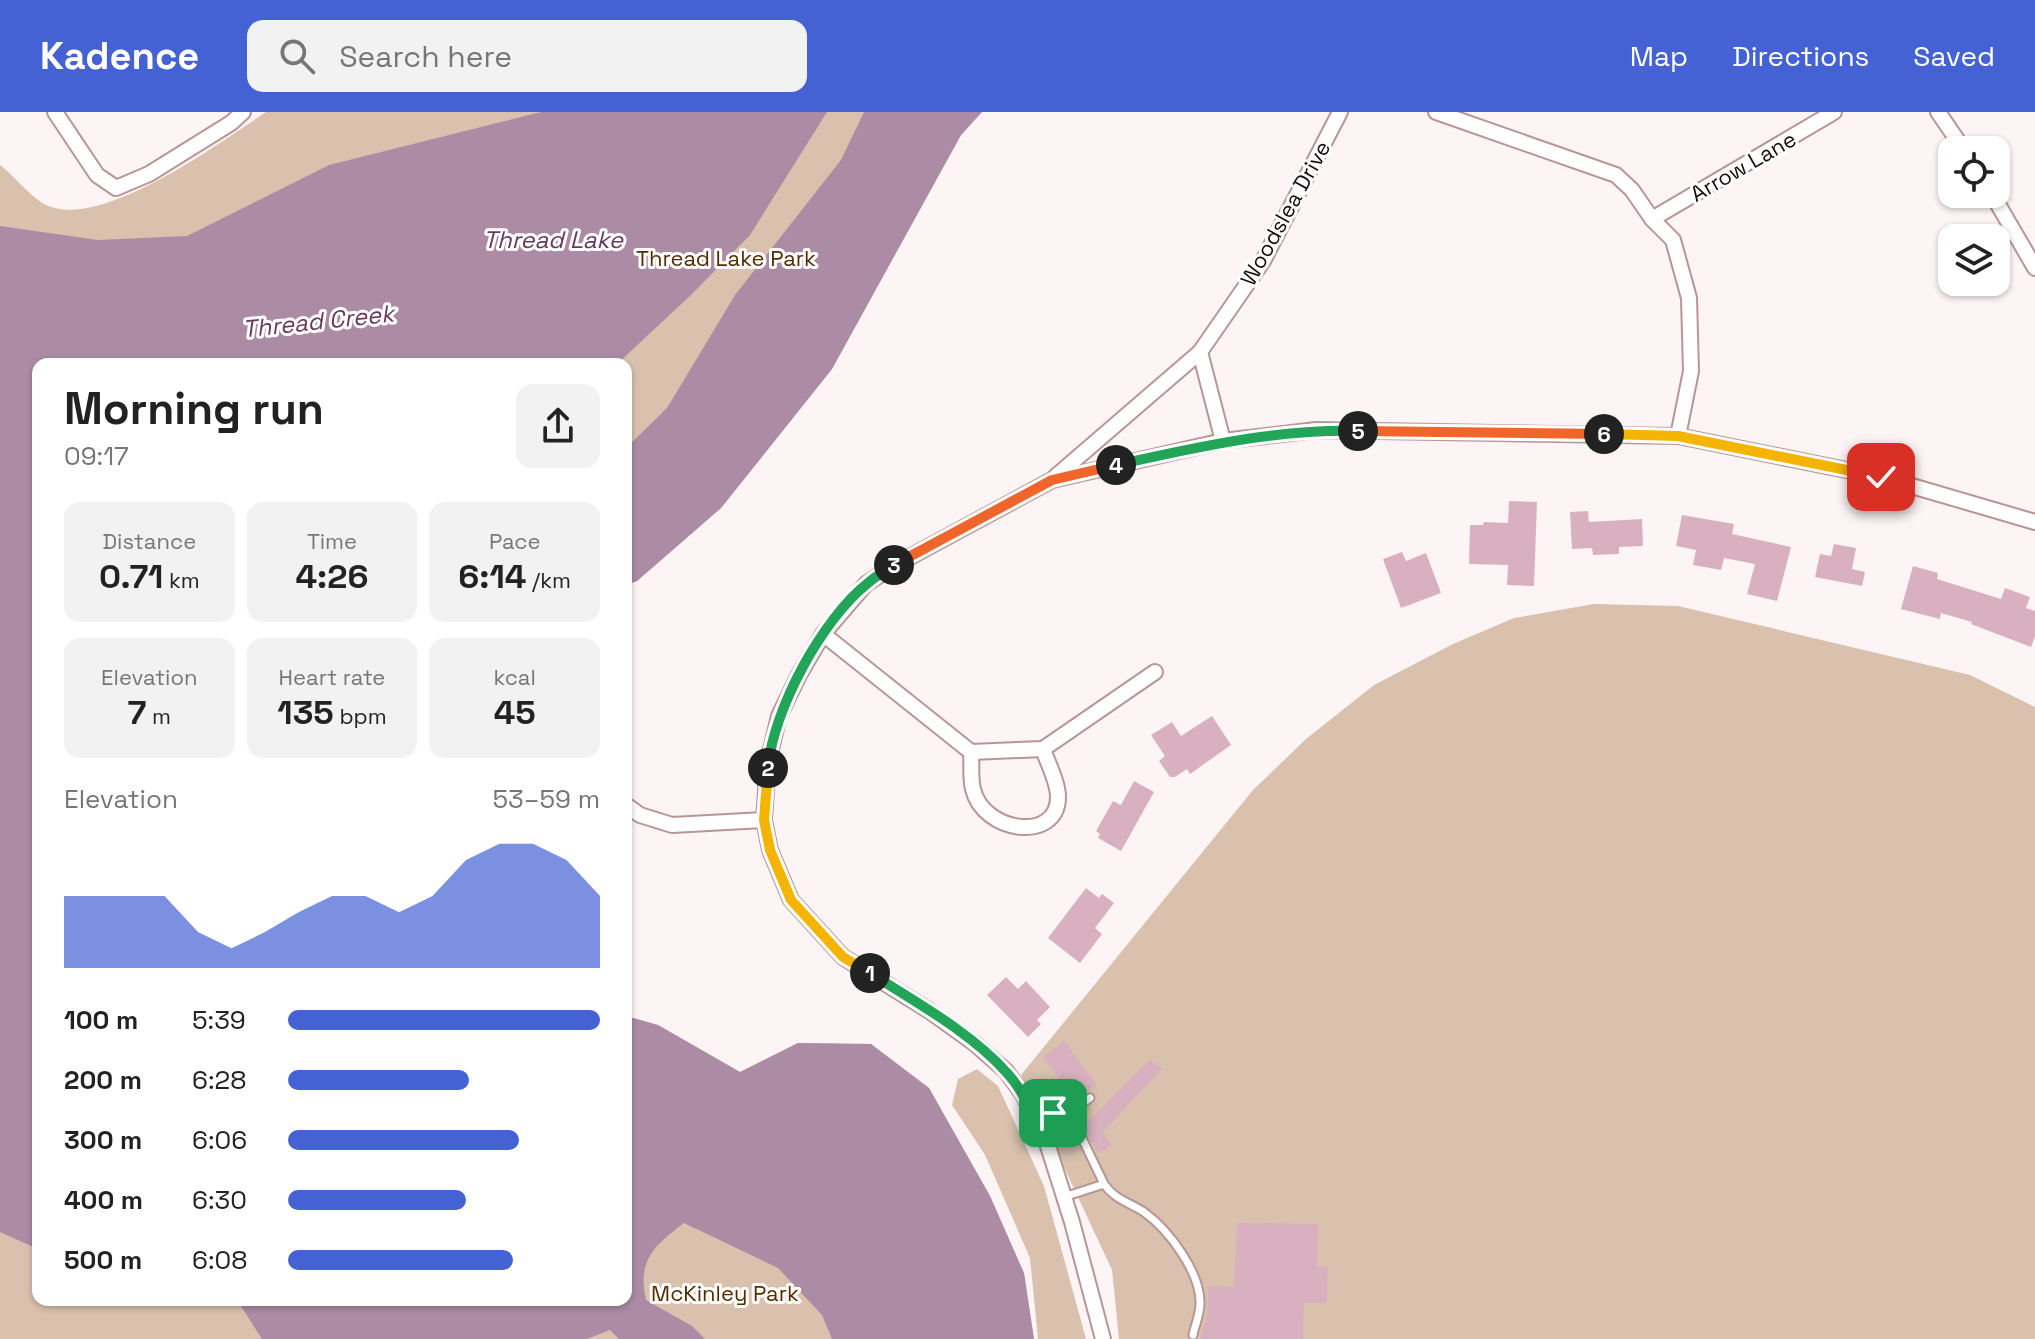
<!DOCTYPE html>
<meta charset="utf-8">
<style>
:root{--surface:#fff;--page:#f2f2f2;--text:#222;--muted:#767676;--accent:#4562d5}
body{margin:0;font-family:"Space Grotesk",sans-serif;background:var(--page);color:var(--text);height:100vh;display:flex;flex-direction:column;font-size:30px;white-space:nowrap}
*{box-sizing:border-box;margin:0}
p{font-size:26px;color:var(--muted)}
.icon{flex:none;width:44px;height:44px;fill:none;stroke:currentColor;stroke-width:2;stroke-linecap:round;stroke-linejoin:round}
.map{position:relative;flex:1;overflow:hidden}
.details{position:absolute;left:32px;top:246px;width:600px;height:948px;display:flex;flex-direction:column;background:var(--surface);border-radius:16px;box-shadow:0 2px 6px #0004}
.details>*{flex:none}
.tools{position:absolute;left:1938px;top:24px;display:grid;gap:16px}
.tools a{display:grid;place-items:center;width:72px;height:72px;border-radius:16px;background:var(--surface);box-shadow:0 2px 6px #0004;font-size:40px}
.pin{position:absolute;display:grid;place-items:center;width:68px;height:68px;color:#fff;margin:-34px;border-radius:16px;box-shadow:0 4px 12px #0006}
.km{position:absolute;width:40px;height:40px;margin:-20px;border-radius:50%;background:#222;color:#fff;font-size:22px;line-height:40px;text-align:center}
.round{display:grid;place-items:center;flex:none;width:84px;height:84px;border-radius:16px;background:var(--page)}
.headline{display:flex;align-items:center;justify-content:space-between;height:136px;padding:0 32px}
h1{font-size:44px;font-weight:700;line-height:60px}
.figures{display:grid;grid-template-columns:repeat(3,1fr);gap:12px;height:136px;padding:8px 32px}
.figures div{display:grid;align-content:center;border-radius:16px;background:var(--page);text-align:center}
.figures b{font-size:34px;font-weight:700}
.figures small{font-size:22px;font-weight:400}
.figures p{font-size:22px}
.chart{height:224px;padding:16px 32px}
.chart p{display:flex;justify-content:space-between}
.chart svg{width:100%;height:144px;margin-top:8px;fill:var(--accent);opacity:.7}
ul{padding:0 32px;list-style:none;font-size:26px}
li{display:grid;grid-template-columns:128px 96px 1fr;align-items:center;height:60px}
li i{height:20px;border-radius:10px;background:var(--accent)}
header{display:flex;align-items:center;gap:48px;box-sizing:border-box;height:112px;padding:0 40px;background:var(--accent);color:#fff}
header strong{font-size:38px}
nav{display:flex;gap:44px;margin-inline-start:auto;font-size:28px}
.search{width:560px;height:72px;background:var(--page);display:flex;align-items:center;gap:20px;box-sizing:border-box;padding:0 28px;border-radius:16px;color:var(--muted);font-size:30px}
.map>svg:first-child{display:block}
.green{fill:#d9c1ae}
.water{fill:#ac8ca5}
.building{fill:#d9b0bf}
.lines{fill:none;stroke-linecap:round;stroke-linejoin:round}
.service-casing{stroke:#b89696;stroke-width:11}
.minor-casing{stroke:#b89696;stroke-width:18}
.service{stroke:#fff;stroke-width:7}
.minor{stroke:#fff;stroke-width:14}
.split-1-casing{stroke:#fff;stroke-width:16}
.split-2-casing{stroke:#fff;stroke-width:16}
.split-3-casing{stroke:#fff;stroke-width:16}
.split-4-casing{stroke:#fff;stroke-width:16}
.split-5-casing{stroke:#fff;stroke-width:16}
.split-6-casing{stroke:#fff;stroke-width:16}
.split-7-casing{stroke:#fff;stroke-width:16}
.split-1{stroke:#22a559;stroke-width:10}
.split-2{stroke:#f5b400;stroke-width:10}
.split-3{stroke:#22a559;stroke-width:10}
.split-4{stroke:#f0652b;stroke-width:10}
.split-5{stroke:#22a559;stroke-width:10}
.split-6{stroke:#f0652b;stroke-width:10}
.split-7{stroke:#f5b400;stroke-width:10}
.labels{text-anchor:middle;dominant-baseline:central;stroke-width:6;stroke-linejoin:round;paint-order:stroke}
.street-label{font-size:22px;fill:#1a0e0f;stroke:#fff}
.park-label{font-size:22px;fill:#552c00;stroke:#fff}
.water-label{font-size:24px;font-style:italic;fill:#673b5f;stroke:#fff}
</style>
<header>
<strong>Kadence</strong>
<div class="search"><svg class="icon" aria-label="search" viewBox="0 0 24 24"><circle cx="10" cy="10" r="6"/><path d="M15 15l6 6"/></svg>Search here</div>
<nav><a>Map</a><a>Directions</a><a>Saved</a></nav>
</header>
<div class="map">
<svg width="2035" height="1227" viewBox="0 0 2035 1227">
<rect width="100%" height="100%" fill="#fdf5f5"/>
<g class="green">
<path d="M 266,0 L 982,0 L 961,23 L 832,257 L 721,396 L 637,469 L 626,473 L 626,252 L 38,252 L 38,1188 L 626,1188 L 626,904 L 658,913 L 740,960 L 798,931 L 871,932 L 929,976 L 990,1084 L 1024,1161 L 1034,1227 L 0,1227 L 0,53 C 13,63 32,86 46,93 C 101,119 220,30 266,0 Z"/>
<polygon points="1594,492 1678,494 1970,563 2035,595 2035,1227 1119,1227 1112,1158 1021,963 1253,678 1306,627 1374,573 1453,532 1514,506"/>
<polygon points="977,957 998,974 1044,1074 1086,1227 1038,1227 1030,1146 985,1043 952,993 958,967"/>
</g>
<g class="water">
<polygon points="541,0 827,0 750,123 691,183 617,252 38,252 38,1137 0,1120 0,114 98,128 187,124 329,53"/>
<polygon points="864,0 982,0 961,23 832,257 721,396 637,469 626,473 626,336 667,296 735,183 841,48"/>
<path d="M 626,904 L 658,913 L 740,960 L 798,931 L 871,932 L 929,976 L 990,1084 L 1024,1161 L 1034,1227 L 832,1227 L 822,1203 L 778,1156 L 684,1111 C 654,1134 637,1148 646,1188 L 692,1214 L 705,1227 L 619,1227 L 610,1218 L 587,1227 L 262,1227 L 237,1188 L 626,1188 Z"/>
</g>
<g class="building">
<polygon points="1509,389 1537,390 1534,474 1507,473 1508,453 1469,452 1470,413 1483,413 1484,410 1508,411"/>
<polygon points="1588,399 1589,410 1642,407 1643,434 1619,435 1619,442 1593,443 1592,436 1572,437 1570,400"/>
<polygon points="1682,403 1734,412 1732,422 1791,435 1777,489 1747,482 1755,452 1724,446 1721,458 1693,453 1696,438 1676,434"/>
<polygon points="1834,432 1856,436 1852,457 1865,460 1862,474 1815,465 1820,442 1831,444"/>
<polygon points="1402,440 1406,449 1426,441 1441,481 1401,496 1383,447"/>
<polygon points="1913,454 1938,461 1937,467 2001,487 2005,476 2030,485 2026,496 2035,499 2035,524 2031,535 1971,512 1972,510 1941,501 1940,507 1901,497"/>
<polygon points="1212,604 1231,633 1190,662 1187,657 1175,665 1170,665 1159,649 1165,644 1151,623 1172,610 1181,624"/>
<polygon points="1134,669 1154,680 1121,739 1098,726 1100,722 1096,719 1113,689 1121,693"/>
<polygon points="1086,776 1099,786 1102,782 1114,791 1095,816 1102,822 1080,851 1048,826"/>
<polygon points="1006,865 1018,877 1026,869 1050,895 1037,908 1041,912 1028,925 987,883"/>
<polygon points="1064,929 1097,973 1075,988 1043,945"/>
<polygon points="1150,948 1162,957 1103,1020 1111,1034 1098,1041 1083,1015"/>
<polygon points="1237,1111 1318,1112 1317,1155 1328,1155 1327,1191 1304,1191 1303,1227 1200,1227 1207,1205 1208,1174 1234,1175"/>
</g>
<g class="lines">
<g class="service-casing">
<g id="service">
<polyline points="1036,1009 1053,1001 1066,989 1072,998 1090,986"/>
<polyline points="1080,1022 1104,1072"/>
<path d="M 1064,1085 L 1104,1072 C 1115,1088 1129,1090 1144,1100 C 1169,1118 1201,1161 1200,1192 C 1200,1202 1195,1213 1193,1223"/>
</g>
</g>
<g class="minor-casing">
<g id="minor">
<polyline points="55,0 97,63 116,76 149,62 231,11 243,0"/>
<polyline points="1436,0 1616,63 1632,78 1652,107 1673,128 1689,186 1691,259 1678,324"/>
<polyline points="1938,0 1964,38"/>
<polyline points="1992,82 2035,156"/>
<polyline points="1652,107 1834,0"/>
<polyline points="1200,240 1223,329"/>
<polyline points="1055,365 1200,240 1263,149 1340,0"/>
<path d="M 823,522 L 971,640 C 972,651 970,666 973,677 C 983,721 1058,731 1058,685 C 1058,670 1048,652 1043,637"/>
<polyline points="971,640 1043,637 1155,560"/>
<polyline points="626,693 640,703 672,713 764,708"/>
<polyline points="1103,1227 1072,1110 1047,1031 1024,984 1006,959 974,931 928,898 843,845 791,788 770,738 764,708 768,650 779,604 799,563 823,522 866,472 895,453 1052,368 1223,329 1316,318 1678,324 1881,365 2035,410"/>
</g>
</g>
<use href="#service" class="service"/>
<use href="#minor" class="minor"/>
</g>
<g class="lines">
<g class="split-1-casing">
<path id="split-1" d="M 870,861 C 914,889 972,921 1007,961 C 1020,975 1028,992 1036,1009 L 1053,1001"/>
</g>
<g class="split-2-casing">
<polyline id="split-2" points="768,656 764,708 770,738 791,788 843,845 870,861"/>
</g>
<g class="split-3-casing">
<path id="split-3" d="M 768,656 C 773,598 822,507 868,471 C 876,464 885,459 894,453"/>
</g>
<g class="split-4-casing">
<polyline id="split-4" points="894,453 1052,368 1116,353"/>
</g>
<g class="split-5-casing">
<path id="split-5" d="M 1116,353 C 1197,335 1276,317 1358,319"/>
</g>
<g class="split-6-casing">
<polyline id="split-6" points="1358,319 1604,322"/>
</g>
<g class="split-7-casing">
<polyline id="split-7" points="1604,322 1678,324 1881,365"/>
</g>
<use href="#split-1" class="split-1"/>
<use href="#split-2" class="split-2"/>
<use href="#split-3" class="split-3"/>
<use href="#split-4" class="split-4"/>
<use href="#split-5" class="split-5"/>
<use href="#split-6" class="split-6"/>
<use href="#split-7" class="split-7"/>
</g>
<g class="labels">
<g class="street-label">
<text transform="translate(1743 54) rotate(-30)">Arrow Lane</text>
<text transform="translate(1285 101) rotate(-61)">Woodslea Drive</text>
</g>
<g class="park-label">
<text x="726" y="146">Thread Lake Park</text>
<text x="725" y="1181">McKinley Park</text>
</g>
<g class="water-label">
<text x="553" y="127">Thread Lake</text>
<text transform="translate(318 209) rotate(-6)">Thread Creek</text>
</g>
</g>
</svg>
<div class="tools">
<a><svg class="icon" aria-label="locate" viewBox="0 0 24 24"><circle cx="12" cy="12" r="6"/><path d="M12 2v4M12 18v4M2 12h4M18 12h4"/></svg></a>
<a><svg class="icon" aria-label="layers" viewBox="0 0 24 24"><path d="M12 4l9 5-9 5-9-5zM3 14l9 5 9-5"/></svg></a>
</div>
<div class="pin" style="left:1053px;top:1001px;background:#1e9e55"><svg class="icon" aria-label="arrive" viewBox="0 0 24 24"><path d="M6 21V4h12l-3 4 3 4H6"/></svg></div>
<div class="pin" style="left:1881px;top:365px;background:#d93025"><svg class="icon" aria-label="check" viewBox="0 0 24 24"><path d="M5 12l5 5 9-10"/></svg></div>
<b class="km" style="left:870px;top:861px">1</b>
<b class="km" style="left:768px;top:656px">2</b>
<b class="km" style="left:894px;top:453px">3</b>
<b class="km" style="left:1116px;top:353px">4</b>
<b class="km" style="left:1358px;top:319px">5</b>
<b class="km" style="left:1604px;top:322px">6</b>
<section class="details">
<div class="headline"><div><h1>Morning run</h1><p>09:17</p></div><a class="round"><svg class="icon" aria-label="share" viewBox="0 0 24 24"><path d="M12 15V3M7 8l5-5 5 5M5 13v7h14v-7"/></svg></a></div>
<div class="figures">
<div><p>Distance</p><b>0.71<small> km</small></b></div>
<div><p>Time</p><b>4:26</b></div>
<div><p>Pace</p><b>6:14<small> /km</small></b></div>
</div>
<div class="figures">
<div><p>Elevation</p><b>7<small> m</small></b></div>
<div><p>Heart rate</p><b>135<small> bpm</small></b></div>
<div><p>kcal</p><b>45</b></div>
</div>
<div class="chart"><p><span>Elevation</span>53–59 m</p>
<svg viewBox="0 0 160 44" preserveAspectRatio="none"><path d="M0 44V22L10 22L20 22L30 22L40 33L50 38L60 33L70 27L80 22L90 22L100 27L110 22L120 11L130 6L140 6L150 11L160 22V44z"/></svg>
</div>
<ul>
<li><b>100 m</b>5:39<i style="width:100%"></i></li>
<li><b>200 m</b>6:28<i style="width:58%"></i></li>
<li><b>300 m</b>6:06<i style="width:74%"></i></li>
<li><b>400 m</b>6:30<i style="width:57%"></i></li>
<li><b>500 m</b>6:08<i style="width:72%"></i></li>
</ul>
</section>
</div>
